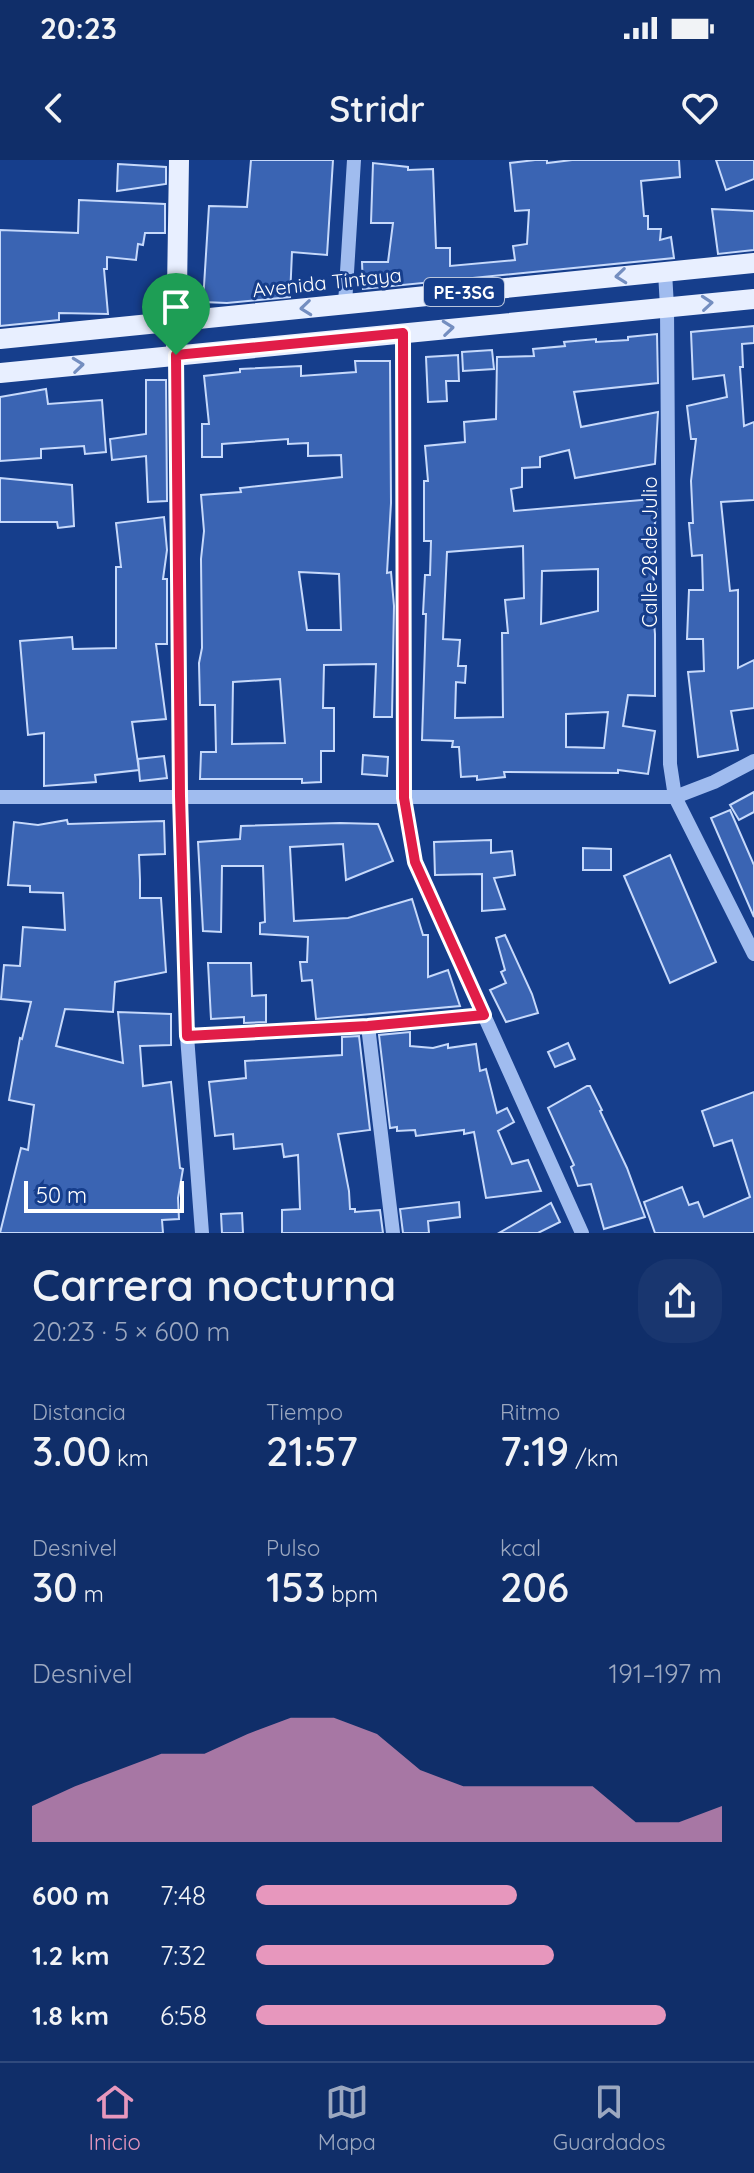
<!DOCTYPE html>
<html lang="es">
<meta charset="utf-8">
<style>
:root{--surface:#102e69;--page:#19366f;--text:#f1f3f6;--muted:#9ca8c0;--line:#304a7d;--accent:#e797bd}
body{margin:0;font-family:Quicksand,sans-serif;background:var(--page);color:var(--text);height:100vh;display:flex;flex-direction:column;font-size:30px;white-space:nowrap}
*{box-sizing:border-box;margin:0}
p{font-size:26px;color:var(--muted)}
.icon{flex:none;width:44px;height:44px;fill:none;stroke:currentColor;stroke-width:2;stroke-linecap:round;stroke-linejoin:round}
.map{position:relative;height:1073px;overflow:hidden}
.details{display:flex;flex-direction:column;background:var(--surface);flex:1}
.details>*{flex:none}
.scale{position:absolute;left:24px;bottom:20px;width:160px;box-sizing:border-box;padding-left:8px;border:4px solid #fff;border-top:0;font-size:22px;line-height:28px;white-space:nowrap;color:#fff;-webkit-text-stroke:6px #163e8c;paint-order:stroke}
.pin{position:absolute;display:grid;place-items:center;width:68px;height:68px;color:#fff;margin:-82px -34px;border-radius:50% 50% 50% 0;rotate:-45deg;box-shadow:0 0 8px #0007}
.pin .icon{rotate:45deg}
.round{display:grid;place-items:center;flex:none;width:84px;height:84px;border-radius:32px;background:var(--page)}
.head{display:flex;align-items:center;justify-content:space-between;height:136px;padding:0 32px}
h1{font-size:44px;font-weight:600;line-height:60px}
.stats{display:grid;grid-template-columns:repeat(3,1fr);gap:12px;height:136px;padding:8px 32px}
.stats div{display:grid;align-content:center}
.stats b{font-size:40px;font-weight:600}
.stats small{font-size:22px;font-weight:400}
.stats p{font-size:22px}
.chart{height:224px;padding:16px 32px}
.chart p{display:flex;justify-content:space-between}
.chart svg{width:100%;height:144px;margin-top:8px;fill:var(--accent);opacity:.7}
ul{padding:0 32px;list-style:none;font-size:26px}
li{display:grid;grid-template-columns:128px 96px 1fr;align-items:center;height:60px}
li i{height:20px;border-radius:10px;background:var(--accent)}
.status{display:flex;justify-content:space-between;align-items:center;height:56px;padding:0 40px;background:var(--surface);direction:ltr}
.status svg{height:22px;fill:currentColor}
header{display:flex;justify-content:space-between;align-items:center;height:104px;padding:0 32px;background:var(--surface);font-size:36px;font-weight:600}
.dock{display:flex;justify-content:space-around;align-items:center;height:112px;border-top:2px solid var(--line);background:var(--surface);font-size:22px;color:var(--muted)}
.dock a{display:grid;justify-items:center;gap:4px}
.dock .current{color:var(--accent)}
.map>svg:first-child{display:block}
.building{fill:#3a64b3;stroke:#c6d9fb;stroke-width:2;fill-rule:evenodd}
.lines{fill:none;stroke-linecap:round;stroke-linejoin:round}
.minor{stroke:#a0bcef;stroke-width:14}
.major{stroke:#e8efff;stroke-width:20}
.oneway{stroke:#748ec0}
.route-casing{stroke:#fff;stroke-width:16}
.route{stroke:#e11d48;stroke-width:10}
.labels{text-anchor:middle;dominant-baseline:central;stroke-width:6;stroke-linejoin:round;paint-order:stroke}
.shield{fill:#163e8c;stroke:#b9c5dc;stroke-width:2}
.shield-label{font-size:18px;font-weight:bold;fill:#fff}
.street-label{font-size:20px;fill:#fff;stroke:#163e8c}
</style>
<div class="status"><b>20:23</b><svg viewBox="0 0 49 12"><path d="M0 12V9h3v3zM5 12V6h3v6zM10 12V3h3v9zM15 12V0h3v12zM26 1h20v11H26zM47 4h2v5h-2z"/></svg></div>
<header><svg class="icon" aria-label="back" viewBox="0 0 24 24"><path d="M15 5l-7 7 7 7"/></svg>Stridr<svg class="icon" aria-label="heart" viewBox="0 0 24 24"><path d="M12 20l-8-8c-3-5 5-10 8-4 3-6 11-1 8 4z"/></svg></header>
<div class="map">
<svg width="754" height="1073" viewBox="0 0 754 1073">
<rect width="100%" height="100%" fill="#163e8c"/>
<g class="building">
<polygon points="251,0 333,0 327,95 292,92 290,137 227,143 203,142 209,46 247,47"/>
<polygon points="535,0 547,0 547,3 572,0 679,0 680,17 641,21 644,56 648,56 648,69 661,69 660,80 671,77 674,98 363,129 362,102 388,102 393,63 371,63 373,3 408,7 408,10 433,9 436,88 450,88 450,106 515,100 513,86 527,84 529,50 515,51 510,3"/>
<polygon points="716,0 754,0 754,19 726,30"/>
<polygon points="118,4 166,7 166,24 117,31"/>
<polygon points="79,40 165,44 165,73 145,73 143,85 138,84 136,100 107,97 107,109 104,109 108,154 59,153 59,160 0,166 0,70 78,73"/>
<polygon points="712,49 754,51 754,90 718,94"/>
<polygon points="754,166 754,183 742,184 743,207 740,207 744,266 754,262 754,340 721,342 730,431 738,430 738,508 754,500 754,548 731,551 738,590 698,597 688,512 704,511 703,479 687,479 689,430 703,430 702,395 692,396 689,363 693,363 691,321 696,279 691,279 687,246 727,237 724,215 693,219 691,172"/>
<path d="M 657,174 L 658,223 L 574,232 L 581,267 L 658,252 L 655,304 L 575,318 L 569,290 L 540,297 L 540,307 L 522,308 L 522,327 L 511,329 L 514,351 L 653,339 L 653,343 L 657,344 L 653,384 L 655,384 L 655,409 L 652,409 L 655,427 L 651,427 L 655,474 L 655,536 L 628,535 L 623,566 L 655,571 L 648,614 L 618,610 L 618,613 L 504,612 L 505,617 L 477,620 L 477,616 L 461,617 L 459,587 L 452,587 L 453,581 L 422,580 L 426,454 L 423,454 L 425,415 L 430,415 L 431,381 L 424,381 L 424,321 L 428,321 L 425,286 L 465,282 L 464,262 L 496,259 L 497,197 L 534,196 L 533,189 L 565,186 L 564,182 L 596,179 L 596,182 L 628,180 L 628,177 ZM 523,386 L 524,438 L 505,440 L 508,473 L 502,473 L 503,557 L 455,558 L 456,522 L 465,523 L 466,506 L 458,506 L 460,480 L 443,479 L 447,392 ZM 598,409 L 598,451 L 541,464 L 542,411 ZM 608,552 L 604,588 L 566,587 L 566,554 Z"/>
<polygon points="492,190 494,209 463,211 462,192"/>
<polygon points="458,195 459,221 446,221 447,241 428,242 426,197"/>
<path d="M 355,201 L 390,201 L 391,343 L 387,413 L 391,412 L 394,446 L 392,557 L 374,557 L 376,504 L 324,505 L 323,548 L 334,548 L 334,591 L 321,591 L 321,622 L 302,623 L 302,619 L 200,619 L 201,592 L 216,592 L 215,545 L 200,545 L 199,503 L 202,488 L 201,399 L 204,371 L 201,335 L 241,332 L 240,328 L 342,317 L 341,295 L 308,296 L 308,283 L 288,284 L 288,279 L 222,284 L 222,297 L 202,297 L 202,264 L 209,264 L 204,216 L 240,212 L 240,209 L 301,206 L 301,216 L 356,212 ZM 299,412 L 339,414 L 341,470 L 307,470 ZM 280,519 L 285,583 L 232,584 L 233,522 Z"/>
<polygon points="146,220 166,220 167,341 148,342 146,296 112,300 110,279 146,274"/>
<polygon points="46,229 48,244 102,240 106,292 85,294 84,286 41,289 41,298 0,301 0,237"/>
<polygon points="0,318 72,325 74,366 58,368 57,362 0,362"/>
<polygon points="164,357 167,390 163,419 167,419 167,484 156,484 166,559 132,562 139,610 95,615 96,622 44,626 44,573 28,575 20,481 72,477 73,489 116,488 116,407 121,407 116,363"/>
<polygon points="363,595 388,597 387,616 362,614"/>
<polygon points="164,596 167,618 140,621 138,599"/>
<polygon points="754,632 754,652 739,660 730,645"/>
<polygon points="730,650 754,705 754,757 711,658"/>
<polygon points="67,660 68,664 164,661 165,694 139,695 140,720 140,738 161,738 166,812 115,822 113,852 65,849 56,886 123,903 118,852 171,854 171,885 140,886 143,926 171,922 180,1008 183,1009 178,1038 179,1059 162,1060 163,1073 0,1073 21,988 28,990 34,945 9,940 20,878 22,879 31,842 1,839 4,805 20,806 23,767 65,770 63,733 30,732 30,726 8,725 14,662 38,665"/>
<polygon points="340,663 378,664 393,701 346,720 343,684 290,687 294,761 348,758 412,739 423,775 428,775 428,817 448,810 460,846 316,859 312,820 302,821 300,802 307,802 308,777 260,774 260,763 265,762 263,706 222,706 221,772 203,771 198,682 240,679 241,666"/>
<polygon points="491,680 491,693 512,691 515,715 494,718 505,749 482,751 482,714 435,715 434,682"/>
<polygon points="583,688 611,689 611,710 583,710"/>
<polygon points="670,695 716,802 670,823 624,716"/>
<polygon points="505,775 532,834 538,853 506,862 490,830 506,823 501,812 505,810 496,778"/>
<polygon points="208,803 251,803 252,836 266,835 266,862 244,863 244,857 211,859"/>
<polygon points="410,872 410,886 433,888 448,884 448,888 476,884 480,911 486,909 497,953 507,948 514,962 498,971 512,1004 528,1000 541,1031 486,1038 474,972 464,974 464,970 416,976 415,970 397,971 397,967 390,968 379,875"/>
<polygon points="359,876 370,970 338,974 349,1031 350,1049 355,1049 355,1052 380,1050 383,1073 282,1073 282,1050 300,1049 298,995 284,997 282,984 234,989 233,974 215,976 209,922 246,918 245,901 342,895 342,877"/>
<polygon points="568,883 575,899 555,907 548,892"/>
<polygon points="587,926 590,926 602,950 600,951 627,1008 645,1057 604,1069 591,1024 578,1026 571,1007 574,1005 548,948"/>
<polygon points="754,932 754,1073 655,1073 644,1042 682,1027 689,1045 698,1042 704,1057 750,1037 732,980 714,986 702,951"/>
<polygon points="459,1042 460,1057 428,1061 429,1073 403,1073 400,1049"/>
<polygon points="551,1043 560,1062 538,1073 499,1073"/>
<polygon points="242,1053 243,1073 222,1073 221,1054"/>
</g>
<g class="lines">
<g class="minor">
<polyline points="665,112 667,147 670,604 675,637 754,794"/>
<polyline points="345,144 354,0"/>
<polyline points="403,173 404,638 415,702 582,1073"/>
<polyline points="176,195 180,636 187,876 202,1073"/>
<polyline points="0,637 675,637 714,622 754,601"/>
<polyline points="368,866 393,1073"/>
<polyline points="187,876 368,866 484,855"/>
</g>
<g class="major">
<polyline points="0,179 754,103"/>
<polyline points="176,195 179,0"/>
<polyline points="0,213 754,139"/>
</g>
</g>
<defs><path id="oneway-chevron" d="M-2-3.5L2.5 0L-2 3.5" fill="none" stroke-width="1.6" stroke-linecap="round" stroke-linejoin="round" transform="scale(2)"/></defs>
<g class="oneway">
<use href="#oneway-chevron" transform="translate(621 116) rotate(174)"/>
<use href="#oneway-chevron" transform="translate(707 143) rotate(-5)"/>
<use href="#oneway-chevron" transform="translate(306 148) rotate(174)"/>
<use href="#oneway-chevron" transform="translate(448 168) rotate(-6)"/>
<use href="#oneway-chevron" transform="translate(78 205) rotate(-6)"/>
</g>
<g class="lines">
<g class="route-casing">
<polygon id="route" points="403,173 404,638 415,702 484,855 368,866 187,876 180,636 176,195"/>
</g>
<use href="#route" class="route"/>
</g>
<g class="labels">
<rect class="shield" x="424" y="118" width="80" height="28" rx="6"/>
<g class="shield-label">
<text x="464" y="132">PE-3SG</text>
</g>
<g class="street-label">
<text transform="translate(327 122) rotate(-6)">Avenida Tintaya</text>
<text transform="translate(649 392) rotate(-90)">Calle 28 de Julio</text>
</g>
</g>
</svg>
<div class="scale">50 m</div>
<div class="pin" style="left:176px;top:195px;background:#1e9e55"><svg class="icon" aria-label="arrive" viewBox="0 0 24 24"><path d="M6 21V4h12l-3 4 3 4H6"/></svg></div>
</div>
<section class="details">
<div class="head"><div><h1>Carrera nocturna</h1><p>20:23 · 5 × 600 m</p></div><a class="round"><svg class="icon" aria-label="share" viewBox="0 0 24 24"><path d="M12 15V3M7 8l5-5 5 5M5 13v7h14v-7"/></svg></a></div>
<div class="stats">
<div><p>Distancia</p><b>3.00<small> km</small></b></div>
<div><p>Tiempo</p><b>21:57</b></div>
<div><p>Ritmo</p><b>7:19<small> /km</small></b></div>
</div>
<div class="stats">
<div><p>Desnivel</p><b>30<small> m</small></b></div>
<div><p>Pulso</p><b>153<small> bpm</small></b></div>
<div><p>kcal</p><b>206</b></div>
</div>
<div class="chart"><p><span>Desnivel</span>191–197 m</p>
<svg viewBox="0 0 160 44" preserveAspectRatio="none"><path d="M0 44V33L10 27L20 22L30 17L40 17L50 11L60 6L70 6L80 11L90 22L100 27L110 27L120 27L130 27L140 38L150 38L160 33V44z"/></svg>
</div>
<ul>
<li><b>600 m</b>7:48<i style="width:56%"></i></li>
<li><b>1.2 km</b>7:32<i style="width:64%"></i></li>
<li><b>1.8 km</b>6:58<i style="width:88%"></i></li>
</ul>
</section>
<nav class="dock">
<a class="current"><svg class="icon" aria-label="home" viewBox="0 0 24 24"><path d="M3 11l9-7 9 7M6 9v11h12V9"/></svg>Inicio</a>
<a><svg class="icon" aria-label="map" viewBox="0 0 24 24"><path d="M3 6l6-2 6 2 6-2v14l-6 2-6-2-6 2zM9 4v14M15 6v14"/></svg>Mapa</a>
<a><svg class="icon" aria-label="saved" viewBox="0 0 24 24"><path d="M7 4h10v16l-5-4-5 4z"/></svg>Guardados</a>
</nav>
